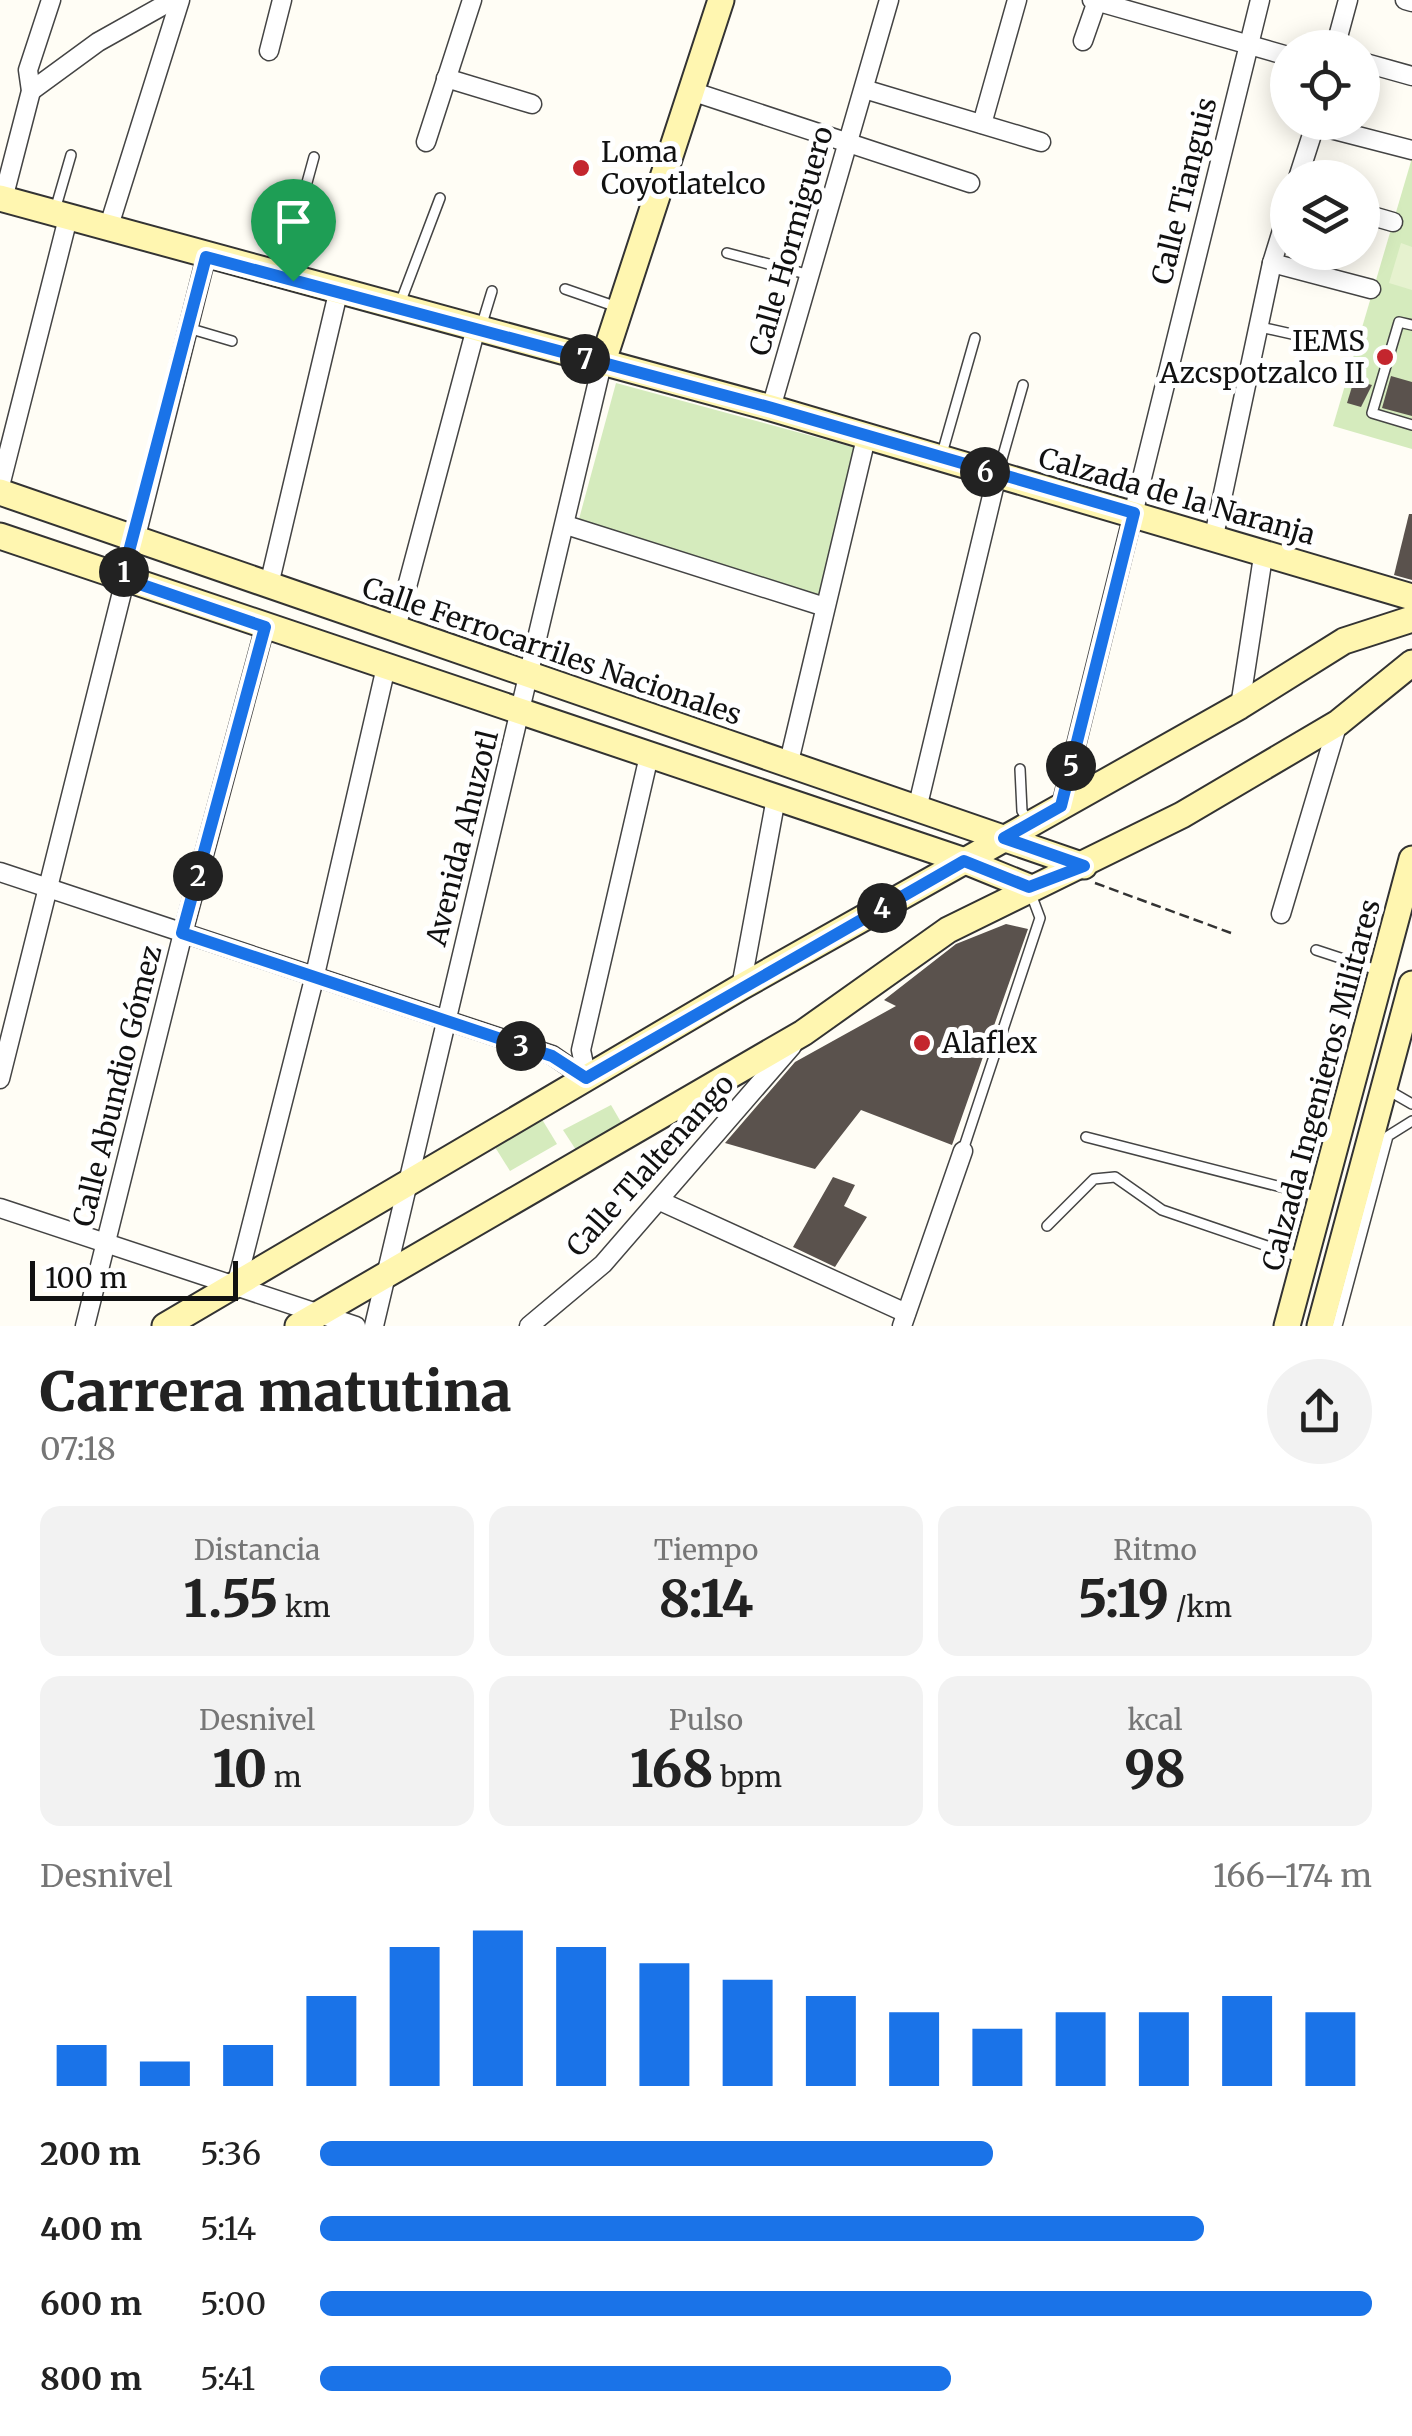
<!DOCTYPE html>
<html lang="es">
<meta charset="utf-8">
<style>
:root{--surface:#fff;--page:#f2f2f2;--text:#222;--muted:#767676;--accent:#1a73e8}
body{margin:0;font-family:Merriweather,serif;background:var(--page);color:var(--text);height:100vh;display:flex;flex-direction:column;font-size:38px;white-space:nowrap}
*{box-sizing:border-box;margin:0}
p{font-size:32px;color:var(--muted)}
.icon{flex:none;width:55px;height:55px;fill:none;stroke:currentColor;stroke-width:2;stroke-linecap:round;stroke-linejoin:round}
.map{position:relative;height:1326px;overflow:hidden}
.side{display:flex;flex-direction:column;background:var(--surface);flex:1}
.side>*{flex:none}
.tools{position:absolute;left:1270px;top:30px;display:grid;gap:20px}
.tools a{display:grid;place-items:center;width:110px;height:110px;border-radius:50%;background:var(--surface);box-shadow:0 5px 25px #0003;font-size:50px}
.scale{position:absolute;left:30px;bottom:25px;width:208px;box-sizing:border-box;padding-left:10px;border:5px solid #111;border-top:0;font-size:28px;line-height:35px;white-space:nowrap;color:#111;-webkit-text-stroke:8px #fff;paint-order:stroke}
.pin{position:absolute;display:grid;place-items:center;width:85px;height:85px;color:#fff;margin:-102px -42px;border-radius:50% 50% 50% 0;rotate:-45deg;box-shadow:0 0 10px #0007}
.pin .icon{rotate:45deg}
.km{position:absolute;width:50px;height:50px;margin:-25px;border-radius:50%;background:#222;color:#fff;font-size:28px;line-height:50px;text-align:center}
.round{display:grid;place-items:center;flex:none;width:105px;height:105px;border-radius:52px;background:var(--page)}
.overview{display:flex;align-items:center;justify-content:space-between;height:170px;padding:0 40px}
h1{font-size:55px;font-weight:800;line-height:75px}
.metrics{display:grid;grid-template-columns:repeat(3,1fr);gap:15px;height:170px;padding:10px 40px}
.metrics div{display:grid;align-content:center;border-radius:20px;background:var(--page);text-align:center}
.metrics b{font-size:50px;font-weight:800}
.metrics small{font-size:28px;font-weight:400}
.metrics p{font-size:28px}
.chart{height:280px;padding:20px 40px}
.chart p{display:flex;justify-content:space-between}
.chart svg{width:100%;height:180px;margin-top:10px;stroke:var(--accent);stroke-width:6}
ul{padding:0 40px;list-style:none;font-size:32px}
li{display:grid;grid-template-columns:160px 120px 1fr;align-items:center;height:75px}
li i{height:25px;border-radius:12px;background:var(--accent)}
.map>svg:first-child{display:block}
.green{fill:#d5ebbd}
.pitch{fill:#e6f2cf}
.building{fill:#5a524d}
.lines{fill:none;stroke-linecap:round;stroke-linejoin:round}
.lane-casing{stroke:#444;stroke-width:12}
.street-casing{stroke:#444;stroke-width:21}
.secondary-casing{stroke:#333;stroke-width:29}
.path{stroke:#333;stroke-width:2.5;stroke-dasharray:10 5;stroke-linecap:butt}
.lane{stroke:#fff;stroke-width:9}
.street{stroke:#fff;stroke-width:18}
.secondary{stroke:#fff6b0;stroke-width:25}
.route-casing{stroke:#fff;stroke-width:20}
.route{stroke:#1a73e8;stroke-width:12}
.poi-dot{fill:#c4262e;stroke:#fff;stroke-width:4}
.labels{text-anchor:middle;dominant-baseline:central;stroke-width:10;stroke-linejoin:round;paint-order:stroke}
.poi-label{font-size:28px;fill:#111;stroke:#fff;text-anchor:start}
.street-label{font-size:28px;fill:#111;stroke:#fff}
</style>
<div class="map">
<svg width="1412" height="1326" viewBox="0 0 1412 1326">
<rect width="100%" height="100%" fill="#fffdf5"/>
<g class="green">
<polygon points="1412,158 1412,449 1333,426"/>
<polygon points="616,383 856,448 821,598 579,519"/>
<polygon points="611,1105 625,1129 578,1153 563,1130"/>
<polygon points="540,1116 557,1144 510,1171 493,1144"/>
</g>
<polygon class="pitch" points="1401,243 1412,247 1412,290 1389,283"/>
<g class="building">
<polygon points="1391,376 1412,382 1412,416 1382,408"/>
<polygon points="1354,380 1372,385 1361,407 1347,403"/>
<polygon points="1409,514 1412,514 1412,580 1394,575"/>
<polygon points="1006,924 1028,929 952,1145 861,1110 815,1169 725,1143 795,1062 896,1006 884,1000 956,944"/>
<polygon points="833,1177 855,1185 844,1206 867,1217 835,1267 793,1247"/>
</g>
<g class="lines">
<g class="lane-casing">
<g id="lane">
<polyline points="55,210 71,155"/>
<polyline points="727,253 810,275"/>
<polyline points="295,274 316,202 303,197 314,157"/>
<polyline points="565,289 617,307"/>
<polyline points="399,306 440,198"/>
<polyline points="1412,325 1399,322 1372,413 1412,425"/>
<polyline points="481,327 492,291"/>
<polyline points="1260,327 1332,343"/>
<polyline points="188,328 232,341"/>
<polyline points="941,457 975,338"/>
<polyline points="998,473 1023,385"/>
<polyline points="1020,769 1022,811 1028,821"/>
<polyline points="1316,950 1380,971"/>
<polyline points="1386,1089 1412,1104"/>
<polyline points="1086,1137 1320,1197"/>
<polyline points="963,1150 1040,918 1031,894"/>
<polyline points="1047,1226 1094,1179 1115,1177 1162,1210 1302,1258"/>
<polyline points="1337,1326 1388,1136 1412,1121"/>
</g>
</g>
<g class="street-casing">
<g id="street">
<polyline points="1092,0 1288,56"/>
<polyline points="1405,0 1412,2"/>
<polyline points="1083,41 1097,1"/>
<polyline points="1335,48 1348,0"/>
<polyline points="269,51 282,0"/>
<polyline points="1362,62 1412,76"/>
<polyline points="446,78 532,104"/>
<polyline points="864,89 1041,142"/>
<polyline points="31,91 98,42 173,0"/>
<polyline points="691,91 970,183"/>
<polyline points="982,124 1017,0"/>
<polyline points="1315,125 1412,150"/>
<polyline points="426,142 472,0"/>
<polyline points="1298,178 1316,122"/>
<polyline points="3,199 31,91 28,70 51,0"/>
<polyline points="1362,213 1393,222"/>
<polyline points="108,229 180,0"/>
<polyline points="1272,263 1371,289"/>
<polyline points="771,408 889,0"/>
<polyline points="0,486 68,218"/>
<polyline points="566,525 825,607"/>
<polyline points="1214,536 1272,263 1288,211"/>
<polyline points="269,585 338,293"/>
<polyline points="396,628 476,328"/>
<polyline points="1240,706 1264,550"/>
<polyline points="788,766 866,438"/>
<polyline points="1061,806 1260,0"/>
<polyline points="917,809 997,475"/>
<polyline points="0,872 552,1055 587,1079"/>
<polyline points="1281,914 1338,723"/>
<polyline points="741,987 776,798"/>
<polyline points="0,1079 206,257"/>
<polyline points="587,1079 581,1050 649,756"/>
<polyline points="660,1201 906,1313"/>
<polyline points="0,1208 356,1326"/>
<polyline points="236,1286 314,979 386,667"/>
<polyline points="85,1326 183,933 265,627"/>
<polyline points="374,1326 602,364"/>
<polyline points="529,1326 603,1264 792,1046"/>
<polyline points="902,1326 963,1151"/>
</g>
</g>
<g class="secondary-casing">
<g id="secondary">
<polyline points="0,198 771,408 1412,597"/>
<polyline points="602,364 721,0"/>
<polyline points="0,492 1084,866"/>
<polyline points="0,536 965,861 1029,887"/>
<polyline points="165,1326 741,987 1240,706 1344,641 1412,619"/>
<polyline points="298,1326 803,1033 948,930 1182,815 1338,723 1412,663"/>
<polyline points="1287,1326 1412,859"/>
<polyline points="1320,1326 1412,984"/>
</g>
</g>
<polyline class="path" points="1095,883 1231,933"/>
<use href="#lane" class="lane"/>
<use href="#street" class="street"/>
<use href="#secondary" class="secondary"/>
</g>
<g class="lines">
<g class="route-casing">
<polygon id="route" points="206,257 772,408 1134,513 1061,806 1004,838 1084,866 1029,887 964,861 586,1078 552,1056 182,933 265,627 122,578"/>
</g>
<use href="#route" class="route"/>
</g>
<g class="poi-dot">
<circle cx="581" cy="168" r="10"/>
<circle cx="1385" cy="357" r="10"/>
<circle cx="922" cy="1043" r="10"/>
</g>
<g class="labels">
<g class="poi-label">
<text x="601" y="152">Loma<tspan x="601" dy="32">Coyotlatelco</tspan></text>
<text x="1365" y="341" text-anchor="end">IEMS<tspan x="1365" dy="32">Azcspotzalco II</tspan></text>
<text x="942" y="1043">Alaflex</text>
</g>
<g class="street-label">
<text transform="translate(1184 191) rotate(-76)">Calle Tianguis</text>
<text transform="translate(791 241) rotate(-74)">Calle Hormiguero</text>
<text transform="translate(1177 496) rotate(16)">Calzada de la Naranja</text>
<text transform="translate(552 651) rotate(19)">Calle Ferrocarriles Nacionales</text>
<text transform="translate(462 838) rotate(-76)">Avenida Ahuzotl</text>
<text transform="translate(1321 1085) rotate(-75)">Calzada Ingenieros Militares</text>
<text transform="translate(117 1086) rotate(-76)">Calle Abundio Gómez</text>
<text transform="translate(650 1165) rotate(-48)">Calle Tlaltenango</text>
</g>
</g>
</svg>
<div class="tools">
<a><svg class="icon" aria-label="locate" viewBox="0 0 24 24"><circle cx="12" cy="12" r="6"/><path d="M12 2v4M12 18v4M2 12h4M18 12h4"/></svg></a>
<a><svg class="icon" aria-label="layers" viewBox="0 0 24 24"><path d="M12 4l9 5-9 5-9-5zM3 14l9 5 9-5"/></svg></a>
</div>
<div class="scale">100 m</div>
<div class="pin" style="left:293px;top:281px;background:#1e9e55"><svg class="icon" aria-label="arrive" viewBox="0 0 24 24"><path d="M6 21V4h12l-3 4 3 4H6"/></svg></div>
<b class="km" style="left:124px;top:572px">1</b>
<b class="km" style="left:198px;top:876px">2</b>
<b class="km" style="left:521px;top:1046px">3</b>
<b class="km" style="left:882px;top:908px">4</b>
<b class="km" style="left:1071px;top:766px">5</b>
<b class="km" style="left:985px;top:472px">6</b>
<b class="km" style="left:585px;top:359px">7</b>
</div>
<section class="side">
<div class="overview"><div><h1>Carrera matutina</h1><p>07:18</p></div><a class="round"><svg class="icon" aria-label="share" viewBox="0 0 24 24"><path d="M12 15V3M7 8l5-5 5 5M5 13v7h14v-7"/></svg></a></div>
<div class="metrics">
<div><p>Distancia</p><b>1.55<small> km</small></b></div>
<div><p>Tiempo</p><b>8:14</b></div>
<div><p>Ritmo</p><b>5:19<small> /km</small></b></div>
</div>
<div class="metrics">
<div><p>Desnivel</p><b>10<small> m</small></b></div>
<div><p>Pulso</p><b>168<small> bpm</small></b></div>
<div><p>kcal</p><b>98</b></div>
</div>
<div class="chart"><p><span>Desnivel</span>166–174 m</p>
<svg viewBox="0 0 160 44" preserveAspectRatio="none"><path d="M5 44V34M15 44V38M25 44V34M35 44V22M45 44V10M55 44V6M65 44V10M75 44V14M85 44V18M95 44V22M105 44V26M115 44V30M125 44V26M135 44V26M145 44V22M155 44V26"/></svg>
</div>
<ul>
<li><b>200 m</b>5:36<i style="width:64%"></i></li>
<li><b>400 m</b>5:14<i style="width:84%"></i></li>
<li><b>600 m</b>5:00<i style="width:100%"></i></li>
<li><b>800 m</b>5:41<i style="width:60%"></i></li>
</ul>
</section>
